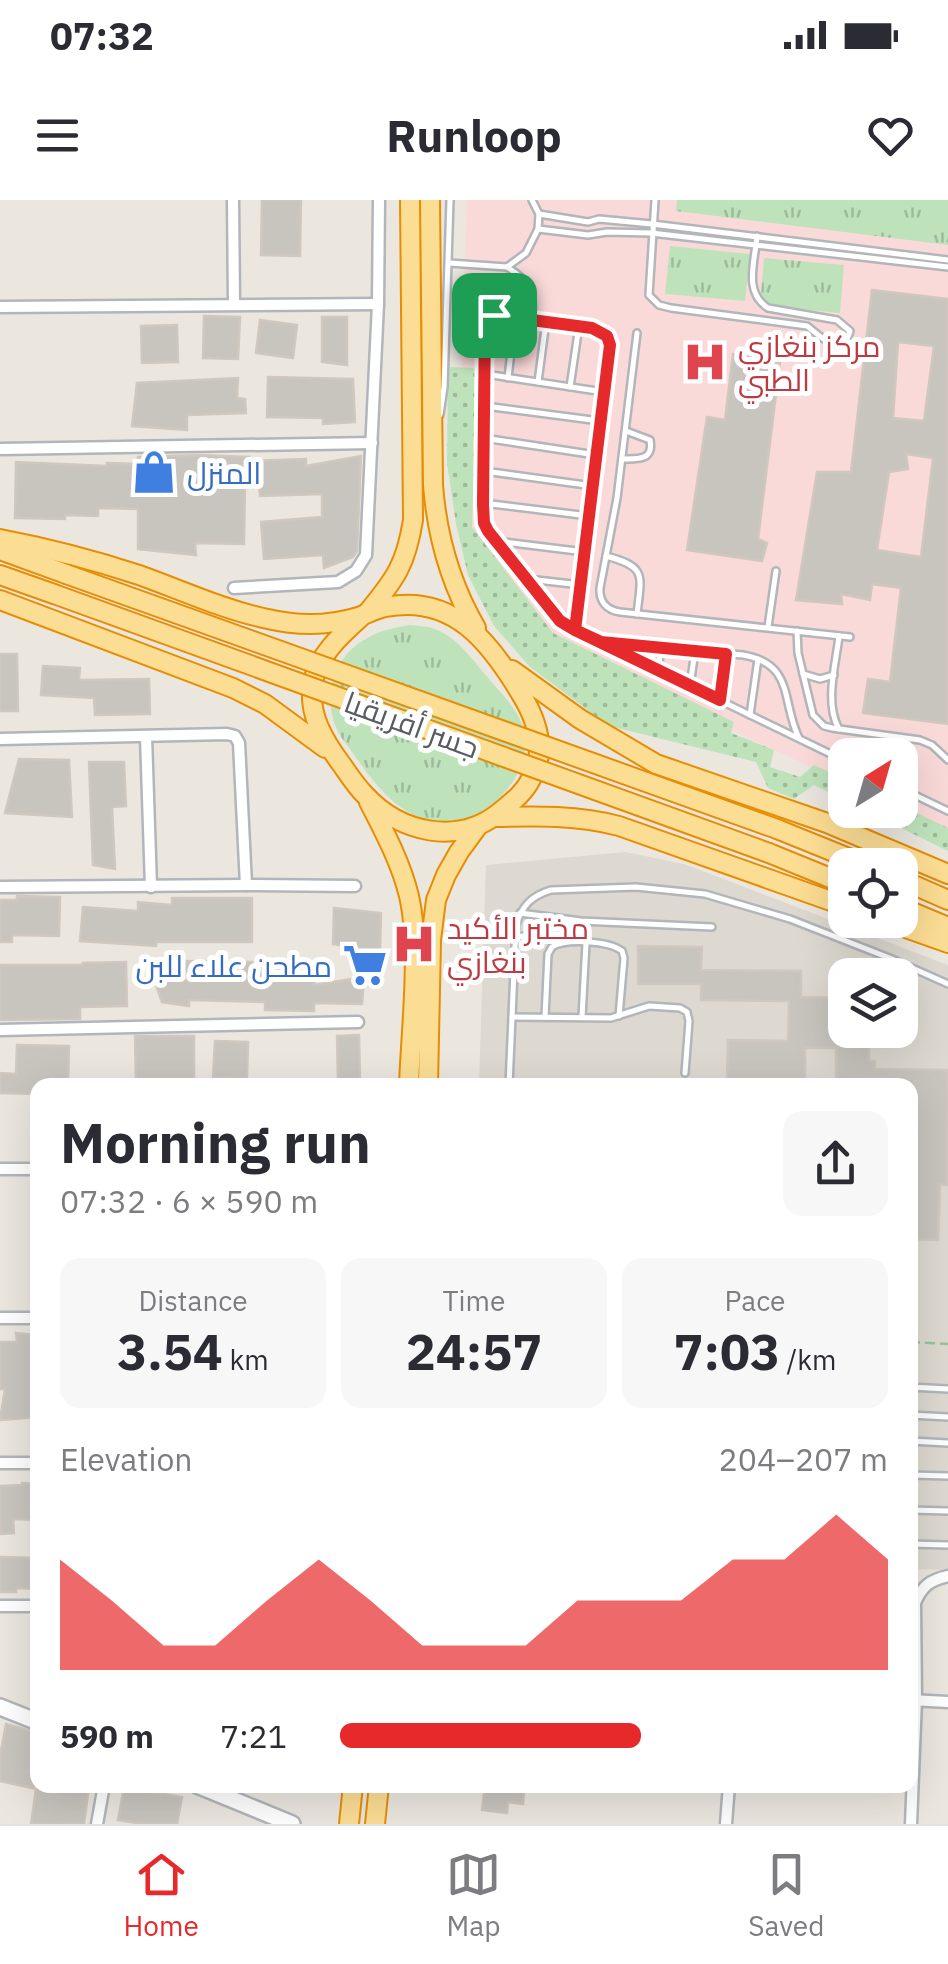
<!DOCTYPE html>
<meta charset="utf-8">
<style>
:root{--surface:#fff;--page:#f7f7f7;--text:#2b2b33;--muted:#7c7c81;--line:#e1e1e2;--accent:#e62a2c}
body{margin:0;font-family:"IBM Plex Sans",Cairo,sans-serif;background:var(--page);color:var(--text);height:100vh;display:flex;flex-direction:column;font-size:38px;white-space:nowrap}
*{box-sizing:border-box;margin:0}
p{font-size:32px;color:var(--muted)}
.icon{flex:none;width:55px;height:55px;fill:none;stroke:currentColor;stroke-width:2;stroke-linecap:round;stroke-linejoin:round}
.map{position:relative;flex:1;overflow:hidden}
.sheet{position:absolute;left:30px;top:878px;width:888px;height:715px;display:flex;flex-direction:column;background:var(--surface);border-radius:20px;box-shadow:0 10px 40px #0002}
.sheet>*{flex:none}
.needle{width:65px;rotate:37deg}
.buttons{position:absolute;left:828px;top:538px;display:grid;gap:20px}
.buttons a{display:grid;place-items:center;width:90px;height:90px;border-radius:20px;background:var(--surface);box-shadow:0 10px 40px #0002;font-size:50px}
.pin{position:absolute;display:grid;place-items:center;width:85px;height:85px;color:#fff;margin:-42px;border-radius:20px;box-shadow:0 5px 15px #0006}
.round{display:grid;place-items:center;flex:none;width:105px;height:105px;border-radius:20px;background:var(--page)}
.headline{display:flex;align-items:center;justify-content:space-between;height:170px;padding:0 30px}
h1{font-size:55px;font-weight:700;line-height:75px}
.stats{display:grid;grid-template-columns:repeat(3,1fr);gap:15px;height:170px;padding:10px 30px}
.stats div{display:grid;align-content:center;border-radius:20px;background:var(--page);text-align:center}
.stats b{font-size:50px;font-weight:700}
.stats small{font-size:28px;font-weight:400}
.stats p{font-size:28px}
.chart{height:280px;padding:20px 30px}
.chart p{display:flex;justify-content:space-between}
.chart svg{width:100%;height:180px;margin-top:10px;fill:var(--accent);opacity:.7}
ul{padding:0 30px;list-style:none;font-size:32px}
li{display:grid;grid-template-columns:160px 120px 1fr;align-items:center;height:75px}
li i{height:25px;border-radius:12px;background:var(--accent)}
.status{display:flex;justify-content:space-between;align-items:center;height:70px;padding:0 50px;background:var(--surface);direction:ltr}
.status svg{height:28px;fill:currentColor}
header{display:flex;justify-content:space-between;align-items:center;height:130px;padding:0 30px;background:var(--surface);font-size:45px;font-weight:700}
.menu{display:flex;justify-content:space-around;align-items:center;height:140px;border-top:2px solid var(--line);background:var(--surface);font-size:28px;color:var(--muted)}
.menu a{display:grid;justify-items:center;gap:5px}
.menu .on{color:var(--accent)}
.map>svg:first-child{display:block}
.education{fill:#ddd9d0;fill-rule:evenodd}
.medical{fill:#fadad9}
.grass{fill:url(#grass-tufts)}
.garden{fill:url(#garden-dots)}
.building{fill:#c8c4be;stroke:#d0c8be;stroke-width:2.5;fill-rule:evenodd}
.lines{fill:none;stroke-linecap:round;stroke-linejoin:round}
.service-casing{stroke:#b2b6ba;stroke-width:10}
.minor-casing{stroke:#b2b6ba;stroke-width:15}
.secondary-casing{stroke:#b1b5ba;stroke-width:20}
.trunk-casing{stroke:#e78d03;stroke-width:22}
.path{stroke:#94c49e;stroke-width:2.5;stroke-dasharray:10 5;stroke-linecap:butt}
.service{stroke:#fff;stroke-width:5}
.minor{stroke:#fff;stroke-width:10}
.secondary{stroke:#fff;stroke-width:15}
.trunk{stroke:#fcdd94;stroke-width:18}
.trunk-bridge-casing{stroke:#e78d03;stroke-width:22;stroke-linecap:butt}
.trunk-bridge{stroke:#fcdd94;stroke-width:18}
.route-casing{stroke:#fff;stroke-width:20}
.route{stroke:#e62a2c;stroke-width:12}
.labels{text-anchor:middle;dominant-baseline:central;stroke-width:10;stroke-linejoin:round;paint-order:stroke}
.health-label{font-size:30px;fill:#be3a42;stroke:#fff;text-anchor:start}
.shop-label{font-size:30px;fill:#366cbe;stroke:#fff;text-anchor:start}
.street-label{font-size:30px;fill:#585c60;stroke:#fff}
</style>
<div class="status"><b>07:32</b><svg viewBox="0 0 49 12"><path d="M0 12V9h3v3zM5 12V6h3v6zM10 12V3h3v9zM15 12V0h3v12zM26 1h20v11H26zM47 4h2v5h-2z"/></svg></div>
<header><svg class="icon" aria-label="menu" viewBox="0 0 24 24"><path d="M4 6h16M4 12h16M4 18h16"/></svg>Runloop<svg class="icon" aria-label="heart" viewBox="0 0 24 24"><path d="M12 20l-8-8c-3-5 5-10 8-4 3-6 11-1 8 4z"/></svg></header>
<div class="map">
<svg width="948" height="1624" viewBox="0 0 948 1624">
<defs>
<pattern id="grass-tufts" width="24" height="20" patternUnits="userSpaceOnUse" patternTransform="scale(2.5)"><rect width="24" height="20" fill="#bee3bb"/><path d="M3 7l-1-3M5 7V3M7 7l1-3M15 17l-1-3M17 17v-4M19 17l1-3" fill="none" stroke="#9dbb9b"/></pattern>
<pattern id="garden-dots" width="8" height="8" patternUnits="userSpaceOnUse" patternTransform="scale(2.5)"><rect width="8" height="8" fill="#bee3bb"/><path d="M2 2h.1M6 6h.1" fill="none" stroke="#9dbb9b" stroke-width="1.8" stroke-linecap="round"/></pattern>
</defs>
<rect width="100%" height="100%" fill="#ebe7df"/>
<path class="education" d="M 625,652 L 684,664 L 948,765 L 948,1370 L 910,1369 L 910,885 L 479,885 L 486,665 ZM 845,775 L 900,775 L 900,830 L 845,830 Z"/>
<polygon class="medical" points="467,0 948,0 948,631 900,608 900,555 845,555 845,583 533,438 456,324"/>
<g class="grass">
<polygon points="677,0 948,0 948,45 676,11"/>
<polygon points="670,46 750,54 745,101 665,94"/>
<polygon points="764,58 844,65 840,113 760,105"/>
<path d="M 409,425 C 417,426 426,426 432,428 C 454,435 470,456 484,473 C 499,492 523,512 525,537 C 530,587 469,637 421,618 C 384,604 364,567 341,537 C 321,505 330,460 364,440 C 377,431 394,428 409,425 Z"/>
</g>
<g class="garden">
<polygon points="448,167 477,168 472,327 553,433 734,522 731,533 774,550 770,567 800,577 814,565 845,579 845,600 814,585 794,599 768,588 756,562 609,526 530,467 494,426 468,375 456,324 447,263"/>
<polygon points="900,605 948,628 948,651 865,610 900,610"/>
</g>
<g class="building">
<polygon points="262,0 301,0 300,56 261,55"/>
<path d="M 872,90 L 948,99 L 948,524 L 863,513 L 868,479 L 890,482 L 901,388 L 872,384 L 870,400 L 841,394 L 842,404 L 796,400 L 817,272 L 851,272 ZM 898,142 L 934,146 L 924,221 L 893,218 ZM 906,254 L 933,258 L 921,357 L 877,350 L 889,272 L 908,269 Z"/>
<polygon points="204,116 240,117 238,159 203,158"/>
<polygon points="322,117 347,117 347,165 322,162"/>
<polygon points="260,120 297,125 293,158 256,153"/>
<polygon points="177,125 178,162 142,163 141,126"/>
<polygon points="733,154 780,162 758,339 767,343 762,361 687,350 707,217 725,220"/>
<polygon points="268,177 353,179 355,222 323,224 323,218 267,217"/>
<polygon points="238,178 237,198 245,199 246,213 187,215 187,230 132,226 137,183"/>
<polygon points="199,255 249,257 249,261 306,259 306,266 361,256 357,351 353,357 324,368 323,355 264,359 261,322 322,317 322,294 260,296 259,283 245,283 244,344 195,343 196,355 138,349 138,309 98,308 98,316 65,315 65,319 15,318 16,262 107,266 107,263 138,264 138,257"/>
<polygon points="0,454 17,454 18,511 0,511"/>
<polygon points="43,466 80,468 79,480 149,479 150,514 95,515 94,498 41,495"/>
<polygon points="19,559 69,560 72,617 5,613"/>
<polygon points="89,562 124,562 126,606 112,607 115,669 93,665"/>
<polygon points="17,696 60,697 59,736 12,735 12,742 0,742 0,700 17,700"/>
<polygon points="172,698 252,698 252,742 156,742 156,746 80,741 83,707 138,711 138,702 172,705"/>
<polygon points="334,708 381,713 380,752 333,744"/>
<polygon points="638,746 702,747 701,770 801,771 801,797 845,798 845,830 869,830 869,861 875,861 875,869 948,870 948,985 940,984 938,1040 910,1039 910,885 836,885 836,848 805,848 805,881 727,881 728,840 788,841 789,801 701,800 701,784 638,784"/>
<polygon points="181,761 252,762 252,767 314,768 314,785 364,777 362,804 314,803 314,811 265,810 265,802 189,800 189,806 162,802 148,762"/>
<polygon points="126,762 127,806 80,807 80,819 0,820 0,765 83,765 83,763"/>
<polygon points="359,835 360,880 338,881 337,836"/>
<polygon points="135,836 194,836 194,885 136,885"/>
<polygon points="215,841 248,842 247,879 213,877"/>
<polygon points="17,845 69,846 68,885 38,885 38,894 0,893 0,873 16,874"/>
<polygon points="16,1133 36,1135 38,1217 0,1220 5,1189 0,1189 0,1142 17,1142"/>
<polygon points="22,1283 38,1284 38,1320 13,1319 14,1333 0,1334 0,1286 22,1285"/>
<polygon points="0,1357 38,1358 38,1389 16,1388 16,1392 0,1392"/>
<polygon points="6,1524 38,1533 38,1585 89,1587 84,1624 31,1624 36,1589 0,1581 0,1556"/>
<polygon points="485,1585 513,1585 512,1590 524,1592 523,1604 508,1602 507,1613 482,1610"/>
<polygon points="124,1588 182,1597 177,1624 143,1624 118,1620"/>
</g>
<g class="lines">
<g class="service-casing">
<g id="service">
<path d="M 655,0 L 649,95 L 659,105 L 671,108 L 807,126 C 819,135 842,160 850,131 L 837,120 L 768,108 C 743,92 755,62 757,36"/>
<polyline points="539,14 588,22 599,19 652,24 948,60"/>
<polyline points="538,29 588,35 607,32 651,33 948,67"/>
<polyline points="449,63 507,67 526,53 538,29 539,14 532,0"/>
<path d="M 507,67 C 531,82 534,91 532,119"/>
<path d="M 637,133 L 617,298 L 600,388 C 599,402 607,410 620,412 L 850,437"/>
<polyline points="485,174 604,192"/>
<polyline points="508,178 515,117"/>
<polyline points="538,182 546,121"/>
<polyline points="570,187 579,126"/>
<polyline points="485,206 600,221"/>
<polyline points="440,215 444,187 450,0"/>
<polyline points="484,238 596,255"/>
<path d="M 622,259 C 637,259 654,261 650,240 L 626,231"/>
<polyline points="484,271 593,286"/>
<polyline points="483,303 589,316"/>
<polyline points="496,341 585,352"/>
<path d="M 606,356 C 648,367 641,376 637,414"/>
<polyline points="528,379 581,385"/>
<polyline points="768,427 776,371"/>
<polyline points="575,430 610,145 607,136 593,128 494,115 488,116 485,121 483,303 484,323 488,331 559,421 575,430 845,561"/>
<polyline points="797,431 798,453 813,515 824,526 832,528 920,540 932,545 948,560"/>
<path d="M 839,436 C 836,464 824,503 839,529"/>
<path d="M 604,443 L 743,455 C 795,464 781,502 799,538"/>
<polyline points="658,470 661,448"/>
<polyline points="803,474 820,479 834,475"/>
<polyline points="690,486 695,451"/>
<polyline points="721,500 725,454"/>
<polyline points="750,515 758,459"/>
<polyline points="900,588 948,611"/>
<polyline points="520,713 581,721 712,727"/>
<polyline points="517,737 531,735 547,727 578,722"/>
<polyline points="512,817 611,818 649,806 680,808 687,812 689,821 685,873"/>
<path d="M 545,817 L 548,754 L 552,747 C 566,738 609,741 622,751 L 624,758 L 619,816"/>
<polyline points="582,817 586,743"/>
<path d="M 509,885 L 516,725 C 522,706 531,696 551,690 L 636,687 L 705,694 L 790,719 L 892,759 L 948,784"/>
<polyline points="910,1187 948,1189"/>
<polyline points="910,1215 948,1217"/>
<polyline points="910,1241 948,1243"/>
<polyline points="910,1275 948,1276"/>
<polyline points="910,1310 948,1311"/>
<polyline points="910,1344 948,1345"/>
</g>
</g>
<g class="minor-casing">
<g id="minor">
<polyline points="233,0 234,104"/>
<polyline points="0,107 378,104"/>
<polyline points="0,249 372,243"/>
<polyline points="234,388 338,382 356,371 366,355 378,104 379,0"/>
<polyline points="146,536 151,687"/>
<polyline points="0,539 227,534 235,536 239,543 246,685"/>
<polyline points="0,687 246,685 355,686"/>
<polyline points="0,830 358,822"/>
<polyline points="0,969 38,969"/>
<polyline points="0,1118 38,1118"/>
<polyline points="0,1263 38,1263"/>
<polyline points="0,1406 38,1406"/>
<polyline points="910,1500 948,1502"/>
<polyline points="97,1624 104,1585"/>
<polyline points="726,1624 729,1585"/>
<path d="M 911,1624 L 916,1500 L 915,1403 C 922,1386 930,1380 948,1376"/>
</g>
</g>
<g class="secondary-casing">
<g id="secondary">
<polyline points="0,1507 38,1522"/>
<polyline points="197,1585 292,1624"/>
</g>
</g>
<g class="trunk-casing">
<g id="trunk">
<path d="M 430,0 L 433,285 C 437,337 450,383 476,428"/>
<path d="M 0,339 C 47,348 94,360 139,375 C 181,390 224,410 268,419 C 298,426 328,426 358,417 C 367,414 375,409 386,407 C 453,394 490,442 521,494 C 537,520 547,551 531,579 C 524,593 512,602 500,612 C 458,646 400,633 365,595 C 356,586 349,575 342,565 C 324,541 307,513 313,482 C 318,455 342,434 362,416"/>
<polyline points="0,350 66,374"/>
<polyline points="0,375 54,394"/>
<polyline points="0,400 233,488 265,504 325,548"/>
<path d="M 368,412 C 396,378 406,364 413,320 L 410,0"/>
<polyline points="512,470 580,519 656,564 827,623 948,674"/>
<path d="M 369,602 C 385,633 401,663 409,696 C 421,749 411,829 409,885"/>
<path d="M 494,617 C 537,616 578,615 619,626 L 845,706"/>
<polyline points="777,629 866,665"/>
<polyline points="769,653 845,684"/>
<polyline points="900,679 948,700"/>
<polyline points="900,707 948,727"/>
<polyline points="883,720 948,743"/>
<polyline points="428,885 431,740 436,700 446,675 459,652 478,626"/>
<polyline points="349,1624 353,1585"/>
<polyline points="375,1624 379,1585"/>
</g>
</g>
<polyline class="path" points="910,1142 948,1144"/>
<use href="#service" class="service"/>
<use href="#minor" class="minor"/>
<use href="#secondary" class="secondary"/>
<use href="#trunk" class="trunk"/>
<g class="trunk-bridge-casing">
<g id="trunk-bridge">
<polyline points="66,374 777,629"/>
<polyline points="54,394 769,653"/>
</g>
</g>
<use href="#trunk-bridge" class="trunk-bridge"/>
</g>
<g class="lines">
<g class="route-casing">
<polyline id="route" points="494,115 488,116 485,120 483,304 484,323 488,331 560,421 575,430 720,500 726,454 601,442 575,430 610,145 607,136 592,128 494,115"/>
</g>
<use href="#route" class="route"/>
</g>
<defs>
<g id="hospital-bare" transform="scale(3.45)"><path d="M-5-5h3v3.5h4V-5h3V5h-3V1.5h-4V5h-3Z" fill="#e0444e" stroke="#fff" stroke-width="2.5" paint-order="stroke"/></g>
<g id="shop-bare" transform="scale(3.45)"><path d="M-5-2.5h2.3a2.7 3.5 0 0 1 5.4 0H5L5.5 6h-11ZM-1.5-2.5h3a1.5 2.3 0 0 0-3 0Z" fill="#3f7fe0" stroke="#fff" stroke-width="2.5" paint-order="stroke"/></g>
<g id="supermarket-bare" transform="scale(3.45)"><path d="M-6-5.5h2.5l.6 2H6L4.5 2H-2.5L-4.4-4H-6ZM-1.5 3.2a1.3 1.3 0 1 0 .1 0ZM3 3.2a1.3 1.3 0 1 0 .1 0Z" fill="#3f7fe0" stroke="#fff" stroke-width="2.5" paint-order="stroke"/></g>
</defs>
<g fill-rule="evenodd">
<use href="#hospital-bare" x="705" y="162"/>
<use href="#shop-bare" x="154" y="272"/>
<use href="#hospital-bare" x="414" y="744"/>
<use href="#supermarket-bare" x="365" y="765"/>
</g>
<g class="labels">
<g class="health-label">
<text x="738" y="145">مركز بنغازي<tspan x="738" dy="34">الطبي</tspan></text>
<text x="447" y="727">مختبر الأكيد<tspan x="447" dy="34">بنغازي</tspan></text>
</g>
<g class="shop-label">
<text x="187" y="272">المنزل</text>
<text x="332" y="765" text-anchor="end">مطحن علاء للبن</text>
</g>
<g class="street-label">
<text transform="translate(412 524) rotate(20)">جسر أفريقيا</text>
</g>
</g>
</svg>
<div class="buttons">
<a><svg class="needle" viewBox="-14 -14 28 28"><path d="M0-13l5 13h-10z" fill="#e53935"/><path d="M0 13l5-13h-10z" fill="#7c7c81"/></svg></a>
<a><svg class="icon" aria-label="locate" viewBox="0 0 24 24"><circle cx="12" cy="12" r="6"/><path d="M12 2v4M12 18v4M2 12h4M18 12h4"/></svg></a>
<a><svg class="icon" aria-label="layers" viewBox="0 0 24 24"><path d="M12 4l9 5-9 5-9-5zM3 14l9 5 9-5"/></svg></a>
</div>
<div class="pin" style="left:494px;top:115px;background:#1e9e55"><svg class="icon" aria-label="arrive" viewBox="0 0 24 24"><path d="M6 21V4h12l-3 4 3 4H6"/></svg></div>
<section class="sheet">
<div class="headline"><div><h1>Morning run</h1><p>07:32 · 6 × 590 m</p></div><a class="round"><svg class="icon" aria-label="share" viewBox="0 0 24 24"><path d="M12 15V3M7 8l5-5 5 5M5 13v7h14v-7"/></svg></a></div>
<div class="stats">
<div><p>Distance</p><b>3.54<small> km</small></b></div>
<div><p>Time</p><b>24:57</b></div>
<div><p>Pace</p><b>7:03<small> /km</small></b></div>
</div>
<div class="chart"><p><span>Elevation</span>204–207 m</p>
<svg viewBox="0 0 160 44" preserveAspectRatio="none"><path d="M0 44V17L10 27L20 38L30 38L40 27L50 17L60 27L70 38L80 38L90 38L100 27L110 27L120 27L130 17L140 17L150 6L160 17V44z"/></svg>
</div>
<ul>
<li><b>590 m</b>7:21<i style="width:55%"></i></li>
</ul>
</section>
</div>
<nav class="menu">
<a class="on"><svg class="icon" aria-label="home" viewBox="0 0 24 24"><path d="M3 11l9-7 9 7M6 9v11h12V9"/></svg>Home</a>
<a><svg class="icon" aria-label="map" viewBox="0 0 24 24"><path d="M3 6l6-2 6 2 6-2v14l-6 2-6-2-6 2zM9 4v14M15 6v14"/></svg>Map</a>
<a><svg class="icon" aria-label="saved" viewBox="0 0 24 24"><path d="M7 4h10v16l-5-4-5 4z"/></svg>Saved</a>
</nav>
